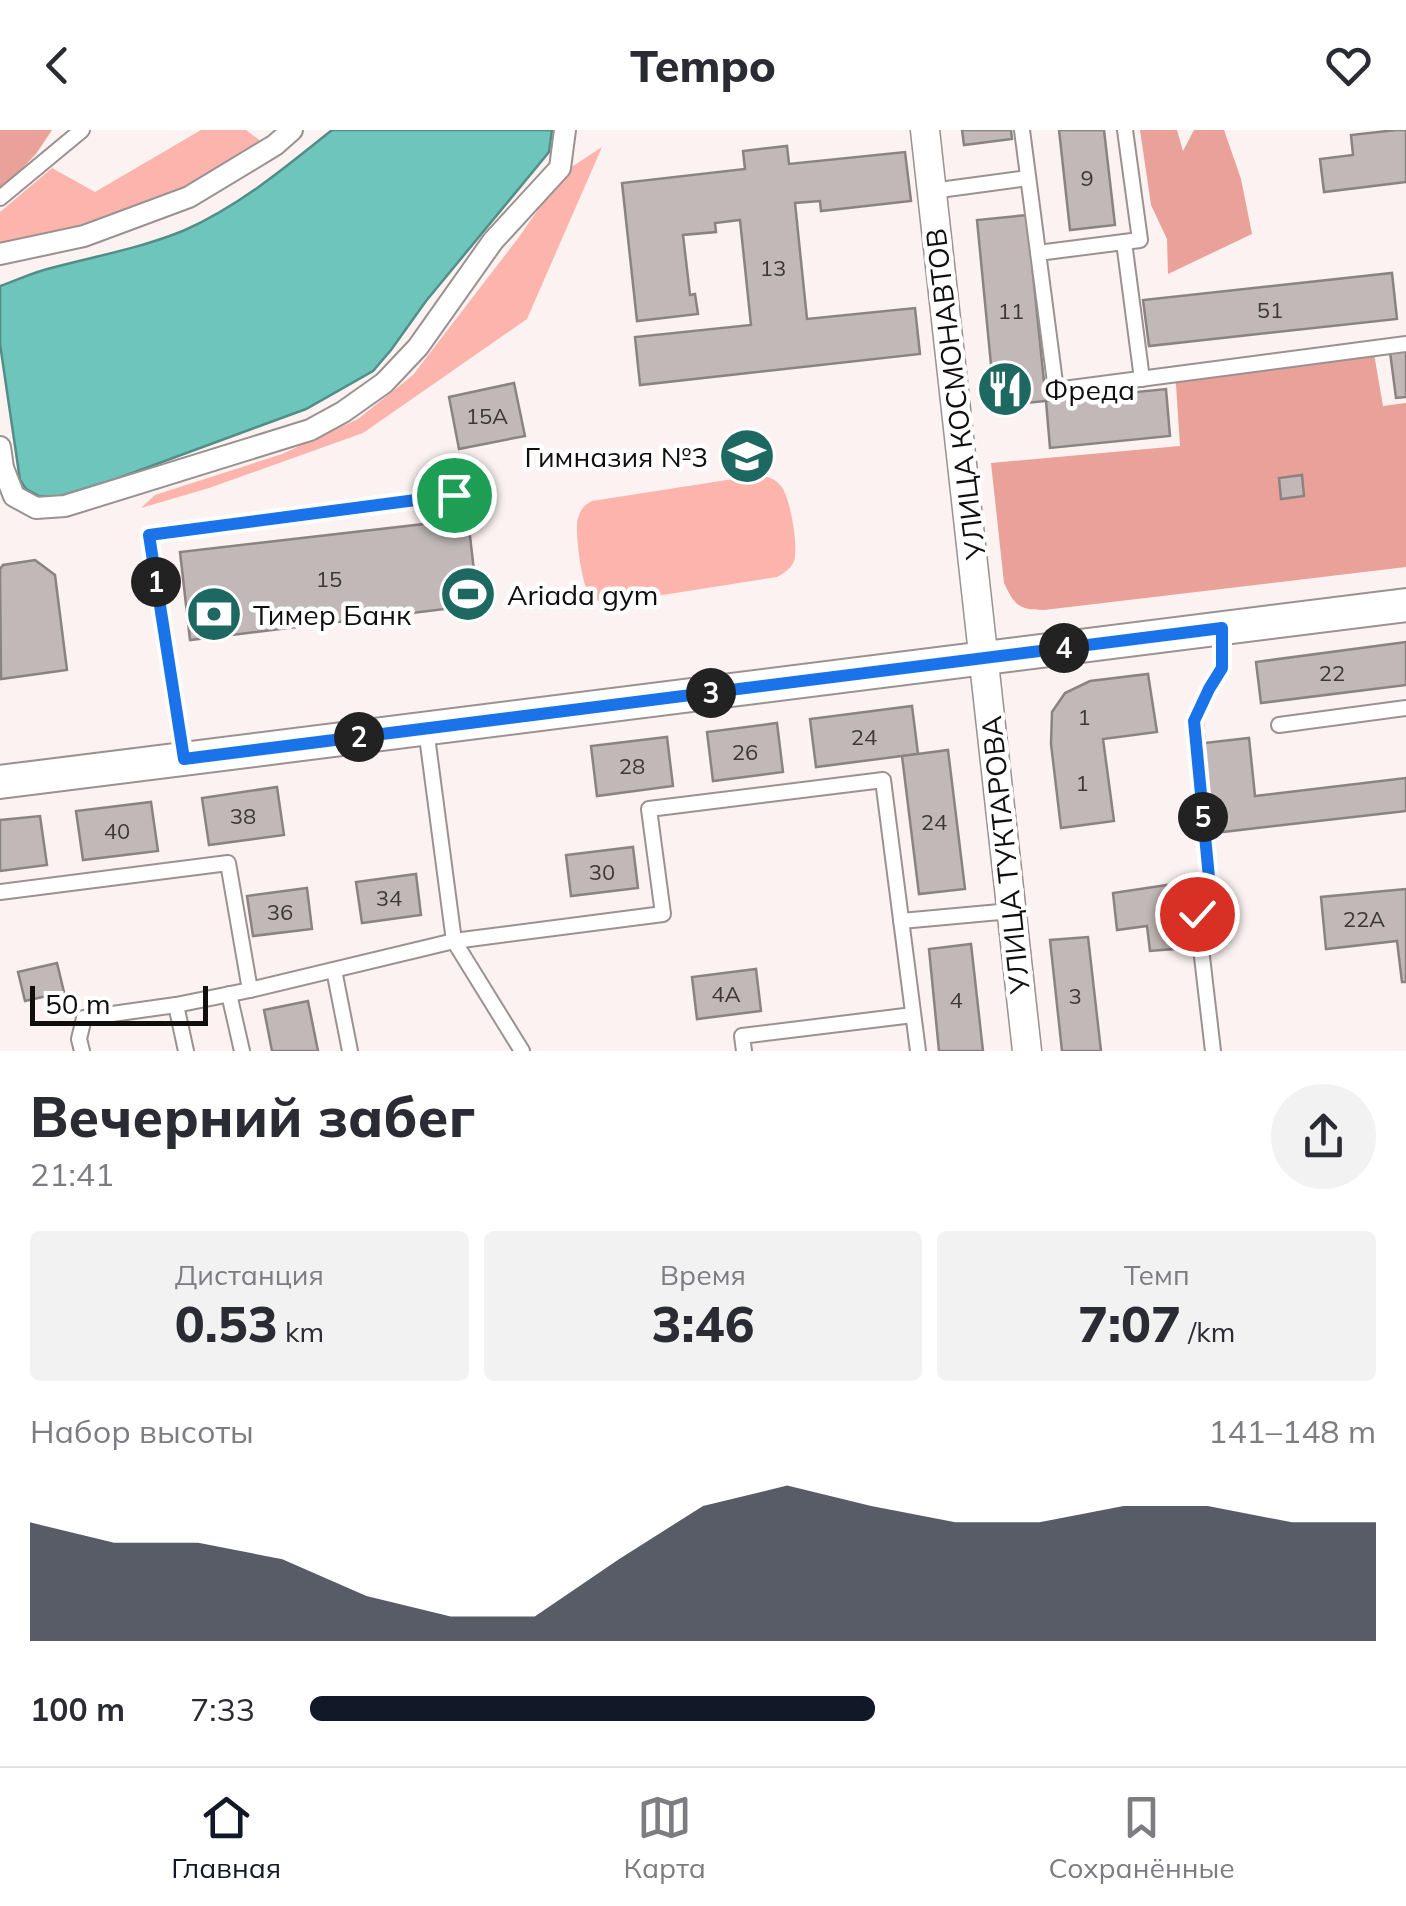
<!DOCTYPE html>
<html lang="ru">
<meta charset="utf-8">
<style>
:root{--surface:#fff;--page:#f2f2f3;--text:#2b2b33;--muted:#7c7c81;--line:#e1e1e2;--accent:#111827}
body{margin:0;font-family:Mulish,sans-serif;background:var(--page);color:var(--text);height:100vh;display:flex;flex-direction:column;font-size:38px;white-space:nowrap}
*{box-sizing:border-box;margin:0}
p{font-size:32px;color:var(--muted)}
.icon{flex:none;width:55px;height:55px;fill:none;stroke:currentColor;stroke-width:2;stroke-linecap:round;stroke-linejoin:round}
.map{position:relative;height:921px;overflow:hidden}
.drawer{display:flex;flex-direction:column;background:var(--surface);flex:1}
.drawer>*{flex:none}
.scale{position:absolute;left:30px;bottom:25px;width:178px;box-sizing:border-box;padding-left:10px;border:5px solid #110e0e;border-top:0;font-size:28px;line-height:35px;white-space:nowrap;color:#110e0e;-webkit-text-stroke:8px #fff;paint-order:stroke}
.pin{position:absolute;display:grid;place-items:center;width:85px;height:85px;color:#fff;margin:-42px;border:5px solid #fff;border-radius:50%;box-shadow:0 2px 10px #0007}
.km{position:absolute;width:50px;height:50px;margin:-25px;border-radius:50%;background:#222;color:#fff;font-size:28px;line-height:50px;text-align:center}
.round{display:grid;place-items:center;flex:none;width:105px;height:105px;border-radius:52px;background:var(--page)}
.head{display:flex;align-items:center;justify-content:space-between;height:170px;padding:0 30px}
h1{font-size:55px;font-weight:800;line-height:75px}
.metrics{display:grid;grid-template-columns:repeat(3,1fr);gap:15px;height:170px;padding:10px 30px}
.metrics div{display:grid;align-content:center;border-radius:10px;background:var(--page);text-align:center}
.metrics b{font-size:50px;font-weight:800}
.metrics small{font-size:28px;font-weight:400}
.metrics p{font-size:28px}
.chart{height:280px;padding:20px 30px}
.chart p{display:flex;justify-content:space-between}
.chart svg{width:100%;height:180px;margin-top:10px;fill:var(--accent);opacity:.7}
ul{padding:0 30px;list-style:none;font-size:32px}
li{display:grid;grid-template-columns:160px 120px 1fr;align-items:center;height:75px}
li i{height:25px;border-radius:12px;background:var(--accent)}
header{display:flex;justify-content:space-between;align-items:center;height:130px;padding:0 30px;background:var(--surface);font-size:45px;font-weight:800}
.tab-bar{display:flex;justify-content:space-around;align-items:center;height:140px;border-top:2px solid var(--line);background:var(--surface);font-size:28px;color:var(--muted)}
.tab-bar a{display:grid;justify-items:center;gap:5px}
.tab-bar .on{color:var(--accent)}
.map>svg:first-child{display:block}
.green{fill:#fdb4ac}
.forest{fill:#e9a199}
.water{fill:#6ec5bb;stroke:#528e87;stroke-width:2.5}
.building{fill:#c1b8b7;stroke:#8b8382;stroke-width:2.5}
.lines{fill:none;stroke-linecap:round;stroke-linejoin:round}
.service-casing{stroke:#9a9290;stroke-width:18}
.pedestrian-casing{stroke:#9a9290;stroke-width:24}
.minor-casing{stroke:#9a9290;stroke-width:31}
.tertiary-casing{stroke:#9a9290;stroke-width:36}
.service{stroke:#fff;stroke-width:14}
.pedestrian{stroke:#fff;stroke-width:20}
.minor{stroke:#fff;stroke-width:28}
.tertiary{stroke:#fff;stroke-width:32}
.route-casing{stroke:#fff;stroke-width:20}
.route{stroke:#1a73e8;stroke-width:12}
.labels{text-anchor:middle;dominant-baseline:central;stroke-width:9;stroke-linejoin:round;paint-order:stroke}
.number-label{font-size:22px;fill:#3d3838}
.poi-label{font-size:28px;fill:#110e0e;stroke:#fff;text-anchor:start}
.street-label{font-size:28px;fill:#110e0e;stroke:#fff}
</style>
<header><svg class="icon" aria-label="back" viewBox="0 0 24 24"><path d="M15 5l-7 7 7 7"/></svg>Tempo<svg class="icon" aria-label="heart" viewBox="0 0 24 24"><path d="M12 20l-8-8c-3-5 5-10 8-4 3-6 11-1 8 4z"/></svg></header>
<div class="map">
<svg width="1406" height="921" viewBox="0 0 1406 921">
<rect width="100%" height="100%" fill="#fbf2f1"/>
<g class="green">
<polygon points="201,0 246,0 262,12 187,60 81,99 0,117 0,82 52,38 95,62"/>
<polygon points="602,17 527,189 363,303 209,358 141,378 155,365 282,324 358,289 413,245 519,107 564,42"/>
<path d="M 759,345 C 768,347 774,348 780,355 C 790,364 799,418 794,431 C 791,439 784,443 777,447 L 612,473 C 605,472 596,472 590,466 C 582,457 574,400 578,388 C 581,379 584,375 592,371 Z"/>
</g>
<g class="forest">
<polygon points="0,0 52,0 36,24 0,61"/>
<polygon points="1140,0 1177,0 1183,21 1194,0 1224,0 1241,49 1252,104 1168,144 1167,109 1151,75"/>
<path d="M 1373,218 L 1383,276 L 1406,273 L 1406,437 L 1044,480 C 1019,480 1015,476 1004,453 L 991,333 L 1180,316 L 1175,239 Z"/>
</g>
<path class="water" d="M 332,0 L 552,0 L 549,22 L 426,171 L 391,220 L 373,241 L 306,279 L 116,349 L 57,367 L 39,366 L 26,359 L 20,350 L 0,214 L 0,156 C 17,150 34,142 51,138 C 96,126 142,118 185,100 C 239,76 286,37 332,0 Z"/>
<g class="building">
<polygon points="962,0 1011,0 1012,9 964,15"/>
<polygon points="1059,0 1104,0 1115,95 1070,100"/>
<polygon points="1396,0 1406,0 1406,52 1324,62 1320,29 1353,25 1351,5"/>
<polygon points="787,16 789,34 905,22 911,71 821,81 820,71 795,73 807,189 915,178 920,224 640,255 635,207 751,195 740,90 715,93 716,102 683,105 690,165 695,164 698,184 637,191 622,53 745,39 743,21"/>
<polygon points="1027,85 1046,271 995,276 977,90"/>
<polygon points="1392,143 1397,189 1149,216 1143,170"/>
<polygon points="1406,220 1406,267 1396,268 1390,222"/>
<polygon points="514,253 525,306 459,319 449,267"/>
<polygon points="1166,259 1170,306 1050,318 1046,271"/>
<polygon points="1302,345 1304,366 1281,369 1279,348"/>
<polygon points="468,389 478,475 190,510 180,422"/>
<polygon points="35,430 55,445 67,540 1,549 0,439 3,435"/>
<polygon points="1406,512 1406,555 1261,573 1256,532"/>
<polygon points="1148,544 1157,602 1103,609 1114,691 1061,698 1051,614 1052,582 1065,563 1090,551"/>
<polygon points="912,576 918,624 816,637 810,589"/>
<polygon points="777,593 783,642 713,651 707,602"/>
<polygon points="667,607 673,656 597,666 591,616"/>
<polygon points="1249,608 1255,666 1406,648 1406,681 1214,703 1204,613"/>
<polygon points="948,620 965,759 919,764 902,626"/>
<polygon points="277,657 284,705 209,715 202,668"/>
<polygon points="151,672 158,721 83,730 76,681"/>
<polygon points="40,686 47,735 0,741 0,690"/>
<polygon points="633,717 638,758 571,766 566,725"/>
<polygon points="416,744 421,785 362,793 356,752"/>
<polygon points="1167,755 1174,819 1150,821 1147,796 1117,800 1113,763"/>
<polygon points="307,758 312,799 253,806 247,766"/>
<polygon points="1406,759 1406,852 1402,852 1397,811 1326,819 1321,767"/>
<polygon points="1088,807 1101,921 1062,921 1050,810"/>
<polygon points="971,814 983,921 939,921 929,819"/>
<polygon points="57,833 64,862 25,871 18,842"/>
<polygon points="756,839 761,881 697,889 692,847"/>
<polygon points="308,871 318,921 272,921 264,880"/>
</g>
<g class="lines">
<g class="service-casing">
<g id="service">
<polyline points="1022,0 1056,260 1406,214"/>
<polyline points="932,61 1028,48"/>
<polyline points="0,68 82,0"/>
<polyline points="1124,112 1140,110 1125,0"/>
<polyline points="1038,123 1124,112 1142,249"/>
<polyline points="1279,595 1406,578"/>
<polyline points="426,599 454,811 522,921"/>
<polyline points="183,628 149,405 454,365"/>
<polyline points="0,762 228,733 250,860 454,811 663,784 649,679 883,650 918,921"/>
<polyline points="901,791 1011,781"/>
<polyline points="334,840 350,921"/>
<polyline points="229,864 242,921"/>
<polyline points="176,875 186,921"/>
<polyline points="82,921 79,909 84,888 176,875 250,860"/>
<polyline points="744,921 742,906 913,885"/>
<polyline points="1213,921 1197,784 1210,758 1195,591 1209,559 1221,538 1222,498"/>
</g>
</g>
<g class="pedestrian-casing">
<g id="pedestrian">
<polyline points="0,124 84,106 189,67 275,15 292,0"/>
<polyline points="0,317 3,338 14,366 36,378 65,376 310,300 343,282 384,253 418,217 493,111 560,38 565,0"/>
</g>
</g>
<g class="minor-casing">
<polyline id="minor" points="925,0 1027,921"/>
</g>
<g class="tertiary-casing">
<polyline id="tertiary" points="0,652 1406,475"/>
</g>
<use href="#service" class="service"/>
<use href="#pedestrian" class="pedestrian"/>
<use href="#minor" class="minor"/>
<use href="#tertiary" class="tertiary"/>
</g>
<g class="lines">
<g class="route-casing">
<polyline id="route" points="454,365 149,405 184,629 1222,498 1222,538 1209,559 1194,591 1210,758 1197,784"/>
</g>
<use href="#route" class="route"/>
</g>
<defs>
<g id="restaurant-disc" transform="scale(2.875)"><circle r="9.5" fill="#1d6861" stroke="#fff"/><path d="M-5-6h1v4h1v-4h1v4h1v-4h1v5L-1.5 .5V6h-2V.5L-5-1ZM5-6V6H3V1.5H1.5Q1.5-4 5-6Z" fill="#fff"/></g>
<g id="school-disc" transform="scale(2.875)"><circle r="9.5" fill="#1d6861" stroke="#fff"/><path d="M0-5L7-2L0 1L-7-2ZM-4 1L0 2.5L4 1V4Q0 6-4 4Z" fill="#fff"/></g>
<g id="stadium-disc" transform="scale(2.875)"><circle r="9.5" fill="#1d6861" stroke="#fff"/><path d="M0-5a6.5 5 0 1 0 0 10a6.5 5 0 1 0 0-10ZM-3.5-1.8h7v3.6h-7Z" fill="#fff"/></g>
<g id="bank-disc" transform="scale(2.875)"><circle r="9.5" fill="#1d6861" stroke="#fff"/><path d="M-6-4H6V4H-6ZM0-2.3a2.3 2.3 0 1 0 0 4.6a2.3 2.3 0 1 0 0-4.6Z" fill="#fff"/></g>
</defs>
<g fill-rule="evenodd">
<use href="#restaurant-disc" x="1005" y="259"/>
<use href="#school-disc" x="747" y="326"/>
<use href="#stadium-disc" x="468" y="464"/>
<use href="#bank-disc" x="214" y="484"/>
</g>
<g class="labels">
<g class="number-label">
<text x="1087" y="48">9</text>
<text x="773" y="138">13</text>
<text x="1270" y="180">51</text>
<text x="1011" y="181">11</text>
<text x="487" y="286">15А</text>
<text x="329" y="449">15</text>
<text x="1332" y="543">22</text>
<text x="1084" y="587">1</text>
<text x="864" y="607">24</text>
<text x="745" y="622">26</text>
<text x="632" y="636">28</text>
<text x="1082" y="653">1</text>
<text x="243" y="686">38</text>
<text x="934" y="692">24</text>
<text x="117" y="701">40</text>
<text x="602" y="742">30</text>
<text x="389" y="768">34</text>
<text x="280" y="782">36</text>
<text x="1364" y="789">22А</text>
<text x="726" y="864">4А</text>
<text x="1075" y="866">3</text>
<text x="956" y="870">4</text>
</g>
<g class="poi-label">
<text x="1044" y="259">Фреда</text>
<text x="708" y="326" text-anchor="end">Гимназия №3</text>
<text x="507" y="464">Ariada gym</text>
<text x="253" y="484">Тимер Банк</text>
</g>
<g class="street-label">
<text transform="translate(955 264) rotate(-97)">УЛИЦА КОСМОНАВТОВ</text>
<text transform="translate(1005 725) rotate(-96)">УЛИЦА ТУКТАРОВА</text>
</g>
</g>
</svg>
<div class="scale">50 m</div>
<div class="pin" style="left:454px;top:365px;background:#1e9e55"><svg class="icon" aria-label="arrive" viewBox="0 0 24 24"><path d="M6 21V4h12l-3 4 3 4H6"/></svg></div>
<div class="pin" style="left:1197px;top:784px;background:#d93025"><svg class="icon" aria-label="check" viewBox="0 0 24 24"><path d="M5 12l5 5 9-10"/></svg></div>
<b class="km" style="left:156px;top:452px">1</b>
<b class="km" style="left:359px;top:607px">2</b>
<b class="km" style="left:711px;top:563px">3</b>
<b class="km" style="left:1064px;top:518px">4</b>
<b class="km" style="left:1203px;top:687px">5</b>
</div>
<section class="drawer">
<div class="head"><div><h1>Вечерний забег</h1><p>21:41</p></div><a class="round"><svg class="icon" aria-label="share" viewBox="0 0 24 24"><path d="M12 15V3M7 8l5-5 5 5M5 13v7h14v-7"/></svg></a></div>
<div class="metrics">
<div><p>Дистанция</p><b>0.53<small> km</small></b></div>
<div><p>Время</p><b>3:46</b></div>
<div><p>Темп</p><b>7:07<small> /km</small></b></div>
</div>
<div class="chart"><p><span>Набор высоты</span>141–148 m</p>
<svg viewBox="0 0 160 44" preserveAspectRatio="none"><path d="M0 44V15L10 20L20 20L30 24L40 33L50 38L60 38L70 24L80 11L90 6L100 11L110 15L120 15L130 11L140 11L150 15L160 15V44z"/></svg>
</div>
<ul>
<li><b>100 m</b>7:33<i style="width:53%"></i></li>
</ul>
</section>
<nav class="tab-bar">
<a class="on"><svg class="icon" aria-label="home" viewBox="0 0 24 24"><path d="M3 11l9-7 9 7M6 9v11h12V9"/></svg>Главная</a>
<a><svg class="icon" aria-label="map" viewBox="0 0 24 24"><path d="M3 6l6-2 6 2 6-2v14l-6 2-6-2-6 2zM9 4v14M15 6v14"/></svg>Карта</a>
<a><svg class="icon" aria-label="saved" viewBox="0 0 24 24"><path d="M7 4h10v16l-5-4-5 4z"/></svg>Сохранённые</a>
</nav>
